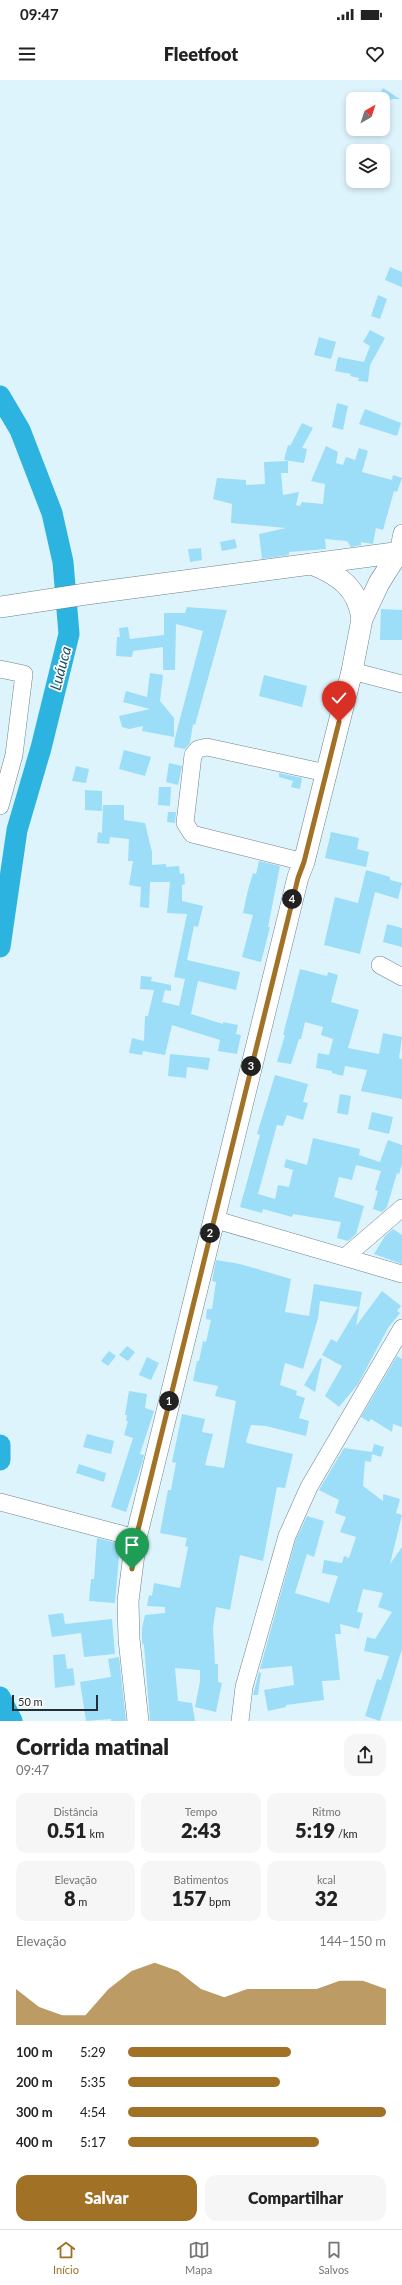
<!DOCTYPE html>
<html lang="pt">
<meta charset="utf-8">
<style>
:root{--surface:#fff;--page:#f6f6f6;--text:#222;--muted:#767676;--line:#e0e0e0;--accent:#a17125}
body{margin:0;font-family:Lato,sans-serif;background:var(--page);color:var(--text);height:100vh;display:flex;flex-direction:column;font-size:15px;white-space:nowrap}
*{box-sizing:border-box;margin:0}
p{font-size:13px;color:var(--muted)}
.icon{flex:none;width:22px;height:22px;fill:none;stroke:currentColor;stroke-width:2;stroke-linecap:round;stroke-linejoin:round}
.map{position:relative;height:1641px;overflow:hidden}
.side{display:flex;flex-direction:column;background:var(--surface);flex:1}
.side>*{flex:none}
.needle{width:26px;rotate:39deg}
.buttons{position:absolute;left:346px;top:12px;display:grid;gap:8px}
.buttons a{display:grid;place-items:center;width:44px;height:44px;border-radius:8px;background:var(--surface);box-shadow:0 2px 6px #0003;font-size:20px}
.scale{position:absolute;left:12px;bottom:10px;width:86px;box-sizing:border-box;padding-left:4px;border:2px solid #242d30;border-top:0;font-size:11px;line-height:14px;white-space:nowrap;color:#242d30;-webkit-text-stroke:3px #fff;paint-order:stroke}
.pin{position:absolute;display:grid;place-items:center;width:34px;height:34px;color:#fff;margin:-41px -17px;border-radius:50% 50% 50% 0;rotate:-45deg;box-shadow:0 0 4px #0007}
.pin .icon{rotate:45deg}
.km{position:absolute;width:20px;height:20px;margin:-10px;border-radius:50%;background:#222;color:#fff;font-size:11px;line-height:20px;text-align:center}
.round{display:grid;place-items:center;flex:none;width:42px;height:42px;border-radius:12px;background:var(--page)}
.overview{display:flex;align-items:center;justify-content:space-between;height:68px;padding:0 16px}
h1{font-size:22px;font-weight:800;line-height:30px}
.figures{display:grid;grid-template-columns:repeat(3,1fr);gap:6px;height:68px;padding:4px 16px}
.figures div{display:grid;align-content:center;border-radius:10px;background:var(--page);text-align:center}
.figures b{font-size:20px;font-weight:800}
.figures small{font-size:11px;font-weight:400}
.figures p{font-size:11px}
.chart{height:112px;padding:8px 16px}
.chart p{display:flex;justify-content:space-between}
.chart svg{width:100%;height:72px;margin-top:4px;fill:var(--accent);opacity:.7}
.action{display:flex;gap:8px;margin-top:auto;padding:8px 16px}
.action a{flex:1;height:46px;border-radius:12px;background:var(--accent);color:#fff;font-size:16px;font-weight:800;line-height:46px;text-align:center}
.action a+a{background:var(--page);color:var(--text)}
ul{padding:0 16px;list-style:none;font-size:13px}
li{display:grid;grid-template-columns:64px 48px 1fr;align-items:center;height:30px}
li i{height:10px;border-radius:5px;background:var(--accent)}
.status{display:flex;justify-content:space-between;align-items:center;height:28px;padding:0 20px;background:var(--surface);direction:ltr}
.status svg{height:11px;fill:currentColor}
header{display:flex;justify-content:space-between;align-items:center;height:52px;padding:0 16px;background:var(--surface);font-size:18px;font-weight:800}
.tab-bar{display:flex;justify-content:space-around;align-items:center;height:56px;border-top:1px solid var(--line);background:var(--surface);font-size:11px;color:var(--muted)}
.tab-bar a{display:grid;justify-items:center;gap:2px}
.tab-bar .current{color:var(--accent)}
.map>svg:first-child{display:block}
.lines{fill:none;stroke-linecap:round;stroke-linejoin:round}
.river{stroke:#2cb3df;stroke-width:21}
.building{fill:#9cddf8}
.minor-casing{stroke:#6e828a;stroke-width:18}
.major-casing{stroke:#6e828a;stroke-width:22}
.minor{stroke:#fff;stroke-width:17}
.major{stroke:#fff;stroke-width:21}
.route-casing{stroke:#fff;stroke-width:8}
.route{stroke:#a17125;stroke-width:5}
.labels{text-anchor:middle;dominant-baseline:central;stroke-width:3.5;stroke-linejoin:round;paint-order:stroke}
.water-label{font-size:15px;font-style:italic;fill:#1c5063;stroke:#fff}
</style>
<div class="status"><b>09:47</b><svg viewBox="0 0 49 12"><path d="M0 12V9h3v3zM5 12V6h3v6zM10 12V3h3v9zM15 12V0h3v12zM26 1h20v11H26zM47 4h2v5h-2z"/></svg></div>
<header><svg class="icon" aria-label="menu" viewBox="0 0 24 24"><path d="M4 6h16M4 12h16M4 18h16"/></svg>Fleetfoot<svg class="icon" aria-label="heart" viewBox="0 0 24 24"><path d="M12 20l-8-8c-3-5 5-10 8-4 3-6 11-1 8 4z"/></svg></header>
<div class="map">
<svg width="402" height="1641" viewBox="0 0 402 1641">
<rect width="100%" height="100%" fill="#def4fd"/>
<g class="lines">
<g class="river">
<polyline points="0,316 20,350 52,433 63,482 69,554 41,668 17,750 0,867"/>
<polyline points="0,1365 0,1380"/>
<polyline points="0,1617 12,1641"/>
</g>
</g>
<g class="building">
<polygon points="383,8 400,19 391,19 383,32 383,19 377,19"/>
<polygon points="390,187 402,192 402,207 385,200"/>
<polygon points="378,215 387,219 380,239 371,236"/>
<polygon points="370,250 385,258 370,285 368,302 358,301 359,298 350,296 351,294 335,291 338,277 364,282 370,266 363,262"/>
<polygon points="319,257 336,262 331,279 314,275"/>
<polygon points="337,323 348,326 343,350 332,347"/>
<polygon points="365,329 401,343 397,356 359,344"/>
<polygon points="302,343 313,348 302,368 307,369 304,383 284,380 288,365 290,366"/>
<polygon points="326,366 338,372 336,383 343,385 346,377 355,380 359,368 368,371 362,392 392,400 393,395 402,398 397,412 394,411 383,450 376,448 373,464 361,462 361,465 351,467 347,461 325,459 326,469 289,472 289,475 262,479 259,454 286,448 231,443 232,424 213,419 217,398 246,400 246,405 265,404 264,382 288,381 288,393 281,393 283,415 299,412 296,425 300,426 302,422 323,424 325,404 311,401"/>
<polygon points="235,459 237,468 222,471 220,462"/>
<polygon points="201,468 202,480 190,482 188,469"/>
<polygon points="187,527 227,530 195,645 193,644 190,663 185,669 174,667 175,658 203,551 176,544 175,590 163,590 163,567 133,571 132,577 116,576 117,557 120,557 119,548 128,547 130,559 164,555 164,533 185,533"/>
<polygon points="381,529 402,530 402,560 380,560"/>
<polygon points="150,593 163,595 160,621 174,638 174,657 142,651 143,646 129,649 122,647 119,636 150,629 123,622 126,611 147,617"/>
<polygon points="264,595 307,606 302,627 259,616"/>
<polygon points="124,670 151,677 145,696 119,689"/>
<polygon points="169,683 182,686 178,705 166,702"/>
<polygon points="76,686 89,689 86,703 72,701"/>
<polygon points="279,693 302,698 300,709 291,707 293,701 279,697"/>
<polygon points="159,707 171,707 170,726 158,725"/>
<polygon points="85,710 102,711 102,731 85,730"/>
<polygon points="103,725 124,725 124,740 145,743 152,772 152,785 166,784 166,787 179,786 180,794 184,793 185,804 182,805 182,821 203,826 198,847 194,846 187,880 240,892 236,910 198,901 191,934 223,944 223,942 238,945 236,954 241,955 237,974 218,971 220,960 172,945 165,975 143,971 142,975 129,973 132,958 144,961 145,936 148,936 154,910 140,909 141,896 152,897 151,901 171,905 171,911 165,910 162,922 179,926 185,899 174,897 187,834 167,833 170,802 150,802 149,828 140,827 141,807 129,805 133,781 128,781 129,759 110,757 109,764 97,763 98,752 102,753"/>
<polygon points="168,732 176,732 175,743 167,742"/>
<polygon points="331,752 359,758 357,769 369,772 366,787 325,778"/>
<polygon points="259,781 280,786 268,847 270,847 261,882 242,877 253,835 243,833 248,810 253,793 256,794"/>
<polygon points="366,790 390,797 390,800 402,803 398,819 375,812 360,874 324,865 335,817 358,823"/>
<polygon points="387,844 402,848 402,867 383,862"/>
<polygon points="300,889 327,896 328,892 338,895 331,922 359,930 348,968 379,974 383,953 402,957 399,978 402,979 402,1019 361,1011 367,990 345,986 343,996 332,993 332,991 316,988 318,973 329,975 333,959 321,955 323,947 305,942 301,959 299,959 291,984 277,982 285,955 283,955"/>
<polygon points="170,974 210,978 208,990 187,987 186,998 168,996"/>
<polygon points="275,995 308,1004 303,1022 308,1023 303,1040 287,1035 283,1046 277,1045 258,1114 275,1119 278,1105 289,1107 293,1090 284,1087 286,1079 307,1085 313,1058 360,1069 359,1075 380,1082 388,1060 402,1065 402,1084 399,1094 397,1093 387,1127 382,1132 373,1129 378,1111 375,1110 381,1091 356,1085 352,1100 339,1097 334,1117 364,1126 356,1154 348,1161 337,1158 341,1142 293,1134 292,1137 263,1129 262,1133 240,1127 260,1055 257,1054"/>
<polygon points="340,1014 351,1016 348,1035 337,1033"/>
<polygon points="372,1032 393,1037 389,1054 368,1049"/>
<polygon points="393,1149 402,1155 402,1184 374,1174 385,1156"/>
<polygon points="216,1180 240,1184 291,1199 285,1232 309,1236 314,1204 362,1212 356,1246 382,1211 401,1226 397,1231 400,1233 388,1248 358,1304 339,1327 325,1316 342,1286 322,1275 331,1259 337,1262 358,1227 320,1221 318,1238 303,1289 285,1283 280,1305 297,1311 296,1315 305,1318 299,1338 309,1341 306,1356 266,1346 251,1345 246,1361 247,1363 293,1374 285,1408 277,1407 263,1481 240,1475 230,1530 216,1527 213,1548 215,1584 218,1584 218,1602 222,1603 216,1632 195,1627 200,1601 200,1590 175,1588 178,1621 192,1623 195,1641 150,1641 144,1565 142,1563 142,1548 145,1535 165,1533 165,1527 147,1526 149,1515 152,1516 154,1503 180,1508 188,1467 185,1466 187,1458 160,1453 168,1410 171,1410 176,1383 172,1382 182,1334 205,1339 202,1352 213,1354 205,1385 224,1388 236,1321 215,1316 218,1306 193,1301 197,1281 199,1281 203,1261 206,1262 211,1240 206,1239 207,1229 212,1229 216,1202 212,1201"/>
<polygon points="127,1266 135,1272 128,1281 119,1275"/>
<polygon points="109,1271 116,1276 108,1286 101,1281"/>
<polygon points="397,1276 402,1279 402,1347 393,1344 392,1352 371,1339 369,1342 361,1337"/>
<polygon points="147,1277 159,1283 151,1300 139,1295"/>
<polygon points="320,1278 322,1279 315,1312 304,1305"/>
<polygon points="129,1311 147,1314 145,1328 154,1331 140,1374 144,1375 143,1380 126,1432 111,1427 133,1358 124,1355 128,1341 126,1341 127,1335 125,1335"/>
<polygon points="87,1354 114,1361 111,1374 83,1367"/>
<polygon points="374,1364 384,1367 381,1377 372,1374 371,1382 365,1381 363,1406 383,1421 383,1414 400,1419 396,1433 402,1435 390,1484 402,1467 402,1569 380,1641 365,1636 377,1599 381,1600 389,1576 364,1571 367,1557 375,1559 392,1532 378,1527 383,1513 363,1509 357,1532 363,1533 359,1549 340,1544 341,1554 335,1554 340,1600 322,1601 324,1620 286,1625 286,1627 268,1631 264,1610 294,1605 292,1586 260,1589 296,1459 307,1436 324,1441 314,1477 307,1474 295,1513 329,1523 338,1496 322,1493 324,1480 342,1483 344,1476 349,1478 356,1457 340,1452 346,1437 335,1433 339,1420 319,1410 344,1368 372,1372"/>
<polygon points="79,1384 106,1393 104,1402 76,1393"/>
<polygon points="97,1458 120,1464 115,1523 89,1521 91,1499 94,1499"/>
<polygon points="63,1533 65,1544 112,1539 115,1574 84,1577 81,1553 52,1557 48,1535"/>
<polygon points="65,1574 67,1589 73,1588 75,1605 55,1608 53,1575"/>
<polygon points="119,1577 126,1641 111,1641 111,1639 86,1641 80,1602 111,1597 108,1579"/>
<polygon points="259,1592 261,1593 258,1615 253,1615"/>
</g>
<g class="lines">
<g class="minor-casing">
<g id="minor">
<polyline points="398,473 402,453"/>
<polyline points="0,589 24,594 14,675 0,726"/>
<polyline points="352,591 402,604"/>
<polyline points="304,782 192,754 185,743 193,675 198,669 207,667 326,693"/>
<polyline points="380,885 402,897"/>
<polyline points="213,1139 402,1194"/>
<polyline points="345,1177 402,1128"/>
<polyline points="0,1422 136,1458"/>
<polyline points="240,1641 244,1607 287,1456 309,1407 402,1248"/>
</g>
</g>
<g class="major-casing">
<g id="major">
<path d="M 312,484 C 339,495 358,508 362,539"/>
<polyline points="0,527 86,514 402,472"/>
<polyline points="138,1641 129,1559 128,1521 136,1458 298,797 304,782 352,591 362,539 379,503 398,473"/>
</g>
</g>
<use href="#minor" class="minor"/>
<use href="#major" class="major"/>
</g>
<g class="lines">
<g class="route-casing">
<polyline id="route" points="132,1489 136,1458 298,798 304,782 339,642"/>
</g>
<use href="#route" class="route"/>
</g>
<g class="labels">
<g class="water-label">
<text transform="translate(60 588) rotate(-75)">Luáuca</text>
</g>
</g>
</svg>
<div class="buttons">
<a><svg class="needle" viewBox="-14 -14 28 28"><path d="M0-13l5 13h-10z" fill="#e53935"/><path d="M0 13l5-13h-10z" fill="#767676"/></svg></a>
<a><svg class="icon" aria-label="layers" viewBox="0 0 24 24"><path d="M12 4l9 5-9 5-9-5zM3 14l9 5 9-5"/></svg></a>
</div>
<div class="scale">50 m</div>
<div class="pin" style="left:132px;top:1489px;background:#1e9e55"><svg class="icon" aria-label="arrive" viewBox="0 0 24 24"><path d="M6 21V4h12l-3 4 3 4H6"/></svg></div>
<div class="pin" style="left:339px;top:642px;background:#d93025"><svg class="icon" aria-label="check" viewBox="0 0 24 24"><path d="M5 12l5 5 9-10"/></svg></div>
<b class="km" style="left:169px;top:1321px">1</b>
<b class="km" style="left:210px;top:1153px">2</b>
<b class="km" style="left:251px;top:986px">3</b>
<b class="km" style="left:292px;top:819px">4</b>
</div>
<section class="side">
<div class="overview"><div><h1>Corrida matinal</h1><p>09:47</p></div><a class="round"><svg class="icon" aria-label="share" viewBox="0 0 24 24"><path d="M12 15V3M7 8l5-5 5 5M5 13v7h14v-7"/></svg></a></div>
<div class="figures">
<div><p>Distância</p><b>0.51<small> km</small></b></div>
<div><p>Tempo</p><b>2:43</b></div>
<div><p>Ritmo</p><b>5:19<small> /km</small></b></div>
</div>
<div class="figures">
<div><p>Elevação</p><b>8<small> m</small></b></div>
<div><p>Batimentos</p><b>157<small> bpm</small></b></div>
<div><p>kcal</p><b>32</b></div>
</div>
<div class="chart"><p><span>Elevação</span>144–150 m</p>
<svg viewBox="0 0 160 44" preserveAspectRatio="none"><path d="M0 44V22L10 33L20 38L30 38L40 22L50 11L60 6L70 11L80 22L90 27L100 22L110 22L120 22L130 22L140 17L150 17L160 22V44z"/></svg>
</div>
<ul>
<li><b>100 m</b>5:29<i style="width:63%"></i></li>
<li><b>200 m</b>5:35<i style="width:59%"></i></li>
<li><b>300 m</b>4:54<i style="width:100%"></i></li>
<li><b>400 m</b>5:17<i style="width:74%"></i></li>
</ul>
<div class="action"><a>Salvar</a><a>Compartilhar</a></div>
</section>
<nav class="tab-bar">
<a class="current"><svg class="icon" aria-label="home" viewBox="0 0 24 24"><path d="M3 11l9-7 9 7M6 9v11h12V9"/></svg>Início</a>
<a><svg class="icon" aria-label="map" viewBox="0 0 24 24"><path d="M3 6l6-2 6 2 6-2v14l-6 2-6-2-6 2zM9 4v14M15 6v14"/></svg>Mapa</a>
<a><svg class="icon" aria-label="saved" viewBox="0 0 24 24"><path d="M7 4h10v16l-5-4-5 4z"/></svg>Salvos</a>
</nav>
